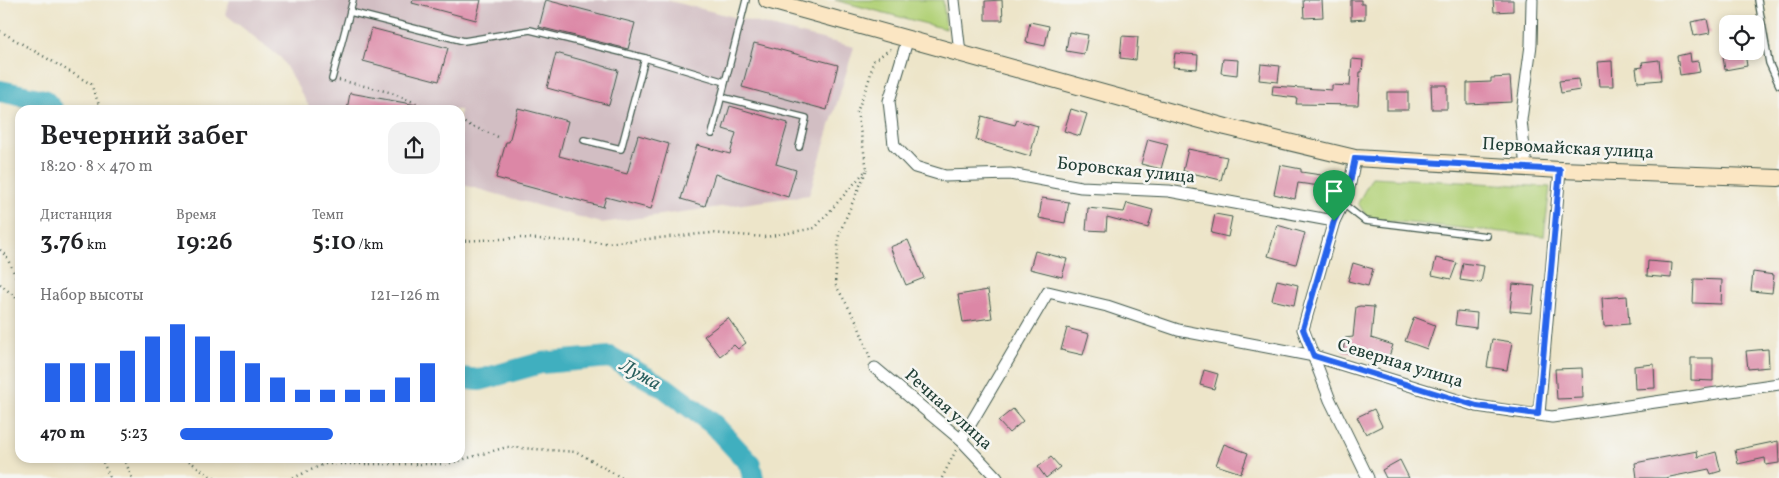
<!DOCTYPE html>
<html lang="ru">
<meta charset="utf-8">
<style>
:root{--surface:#fff;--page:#f2f2f2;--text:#202124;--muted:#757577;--accent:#2563eb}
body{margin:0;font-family:Vollkorn,serif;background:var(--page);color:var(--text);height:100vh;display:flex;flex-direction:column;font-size:19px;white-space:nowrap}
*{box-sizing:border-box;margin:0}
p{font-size:16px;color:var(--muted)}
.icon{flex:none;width:28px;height:28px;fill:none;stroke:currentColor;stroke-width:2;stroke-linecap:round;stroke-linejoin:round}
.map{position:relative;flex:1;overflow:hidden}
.details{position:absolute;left:15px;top:105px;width:450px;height:358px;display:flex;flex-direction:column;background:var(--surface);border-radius:15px;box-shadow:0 2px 8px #0003}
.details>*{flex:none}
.tools{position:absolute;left:1719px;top:15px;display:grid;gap:10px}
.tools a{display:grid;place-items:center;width:45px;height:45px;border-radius:10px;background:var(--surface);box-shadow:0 2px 8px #0003;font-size:25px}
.pin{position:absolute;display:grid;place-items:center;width:42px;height:42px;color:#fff;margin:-51px -21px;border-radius:50% 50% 50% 0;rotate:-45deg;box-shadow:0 0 5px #0007}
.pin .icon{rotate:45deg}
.round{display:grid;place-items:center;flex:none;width:52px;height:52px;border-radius:15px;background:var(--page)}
.overview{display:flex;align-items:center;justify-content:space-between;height:85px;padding:0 25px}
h1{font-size:28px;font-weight:600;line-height:38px}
.figures{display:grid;grid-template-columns:repeat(3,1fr);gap:8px;height:85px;padding:5px 25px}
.figures div{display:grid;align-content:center}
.figures b{font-size:25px;font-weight:600}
.figures small{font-size:14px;font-weight:400}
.figures p{font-size:14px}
.chart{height:140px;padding:10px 25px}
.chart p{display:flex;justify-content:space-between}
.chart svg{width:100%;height:90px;margin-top:5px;stroke:var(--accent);stroke-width:6}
ul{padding:0 25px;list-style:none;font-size:16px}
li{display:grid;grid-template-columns:80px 60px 1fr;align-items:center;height:38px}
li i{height:12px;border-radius:6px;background:var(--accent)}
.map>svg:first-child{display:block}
.industrial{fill:#d2bec3}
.green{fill:#b3d279;stroke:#698856}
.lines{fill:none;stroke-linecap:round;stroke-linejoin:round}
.river{stroke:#41afbf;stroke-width:22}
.building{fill:#dc87a6}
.service-casing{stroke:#3e564a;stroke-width:8}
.minor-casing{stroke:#3e564a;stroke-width:13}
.secondary-casing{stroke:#3e564a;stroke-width:18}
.path{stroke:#3e564a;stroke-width:2.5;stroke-dasharray:1 4;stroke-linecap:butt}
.service{stroke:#fff;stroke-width:5.5}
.minor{stroke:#fff;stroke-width:11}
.secondary{stroke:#fbe6c3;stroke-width:16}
.route-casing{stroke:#fff;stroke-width:10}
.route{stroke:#2563eb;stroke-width:6}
.labels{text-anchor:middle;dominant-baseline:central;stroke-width:5;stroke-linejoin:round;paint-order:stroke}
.street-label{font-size:18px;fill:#1f3d34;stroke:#f6f6f2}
.water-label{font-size:19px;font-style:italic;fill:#295f5e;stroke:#f6f6f2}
</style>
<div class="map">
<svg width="1779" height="478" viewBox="0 0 1779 478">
<rect width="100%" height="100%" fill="#f6f6f2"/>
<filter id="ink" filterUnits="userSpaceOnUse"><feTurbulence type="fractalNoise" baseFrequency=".02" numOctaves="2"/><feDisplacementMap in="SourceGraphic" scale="10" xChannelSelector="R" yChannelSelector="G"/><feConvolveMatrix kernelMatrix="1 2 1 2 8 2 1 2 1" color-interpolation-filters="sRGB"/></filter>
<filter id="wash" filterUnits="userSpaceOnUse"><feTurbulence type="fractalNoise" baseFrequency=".0096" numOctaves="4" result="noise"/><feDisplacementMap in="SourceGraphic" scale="20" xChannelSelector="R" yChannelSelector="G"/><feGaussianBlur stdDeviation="1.12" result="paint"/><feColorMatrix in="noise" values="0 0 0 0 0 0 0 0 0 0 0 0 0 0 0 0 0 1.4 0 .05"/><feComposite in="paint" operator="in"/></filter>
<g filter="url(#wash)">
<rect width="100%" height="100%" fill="#ede5c9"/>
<polygon class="industrial" points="230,0 666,0 854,47 809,195 601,223 460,184 460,110 311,110 281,58 225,14"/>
<g class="green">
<polygon points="835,0 943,0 946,29"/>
<polygon points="1372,177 1550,187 1544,236 1368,219 1358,203"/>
</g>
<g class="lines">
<g class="river">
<polyline points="0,91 44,100 53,110"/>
<polyline points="460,378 480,380 541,363 610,357 665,388 713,424 750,464 753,478"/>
</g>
</g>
<g id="blocks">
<g class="building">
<polygon points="413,0 481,0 476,20 412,3"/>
<polygon points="546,0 635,23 628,49 539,27"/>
<polygon points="1002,0 1003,20 985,20 985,1"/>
<polygon points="1303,0 1322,0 1323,17 1304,18"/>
<polygon points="1351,0 1361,0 1361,4 1365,4 1365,19 1351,20"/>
<polygon points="1493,0 1513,0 1513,11 1494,12"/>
<polygon points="1707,19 1710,33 1694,36 1691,22"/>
<polygon points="1030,22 1049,26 1045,46 1026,42"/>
<polygon points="371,28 448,48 439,81 363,61"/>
<polygon points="1069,32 1088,35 1084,54 1066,51"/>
<polygon points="1122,36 1138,37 1136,60 1120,58"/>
<polygon points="754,43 838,65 827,110 742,87"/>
<polygon points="556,53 618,70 609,105 547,88"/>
<polygon points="1175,53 1198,55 1197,69 1173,67"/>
<polygon points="1690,53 1691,62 1698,61 1700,72 1680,75 1677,56"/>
<polygon points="1745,53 1747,66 1725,70 1723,57"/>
<polygon points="1223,59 1238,60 1237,75 1221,73"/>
<polygon points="1352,59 1363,60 1362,72 1360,72 1358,105 1296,104 1297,98 1272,95 1273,86 1332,90 1332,85 1350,86"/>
<polygon points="1659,60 1661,80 1638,82 1636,68 1643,67 1642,62"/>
<polygon points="1612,61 1613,86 1599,86 1597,62"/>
<polygon points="1261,64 1280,66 1278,82 1259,80"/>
<polygon points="1510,77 1512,102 1467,104 1467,83 1491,82 1491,78"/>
<polygon points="1578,79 1580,90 1561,93 1559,81"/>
<polygon points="1431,85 1447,85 1447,109 1432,109"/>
<rect x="1387" y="92" width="21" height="18"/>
<polygon points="350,93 417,105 417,110 347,110"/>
<polygon points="730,106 788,123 776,164 796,170 788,197 715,174 705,206 681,199 697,145 730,154 736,133 723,129"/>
<polygon points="518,108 568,121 559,156 627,174 638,135 669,144 651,209 606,197 603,207 496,178 506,142 509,142"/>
<polygon points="1071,109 1087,114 1080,136 1064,131"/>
<polygon points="982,116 1015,125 1017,120 1038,126 1030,156 976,140"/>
<polygon points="1148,139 1168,144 1161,169 1141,164"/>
<polygon points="1188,149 1227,157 1221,180 1183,171"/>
<polygon points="1280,165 1301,169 1301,172 1321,175 1320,186 1298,183 1295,199 1274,194"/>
<polygon points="1042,198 1069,202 1065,223 1039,218"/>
<polygon points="1127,203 1153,210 1148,228 1107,217 1106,231 1086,230 1088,208 1124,212"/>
<polygon points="1215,214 1232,217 1228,237 1211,233"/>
<polygon points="1277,225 1305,233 1296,264 1268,256"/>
<polygon points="908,240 924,278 906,285 890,247"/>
<polygon points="1035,251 1067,259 1062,277 1030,269"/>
<polygon points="1436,258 1457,263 1451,279 1432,275"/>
<polygon points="1648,261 1672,263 1671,278 1647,276"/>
<polygon points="1353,263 1373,269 1368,286 1348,281"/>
<polygon points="1463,263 1484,266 1481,283 1460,280"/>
<polygon points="1753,272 1774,275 1772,293 1751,291"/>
<polygon points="1694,279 1722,280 1721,304 1693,303"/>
<polygon points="1277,280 1298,285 1294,305 1272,300"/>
<polygon points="1513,284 1535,286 1532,313 1510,311"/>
<polygon points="988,290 992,318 963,322 958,295"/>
<polygon points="1627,296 1629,324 1604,326 1602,298"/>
<polygon points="1360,306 1374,307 1371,338 1393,345 1387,362 1343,352 1345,338 1353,337 1356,307"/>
<polygon points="1457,311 1477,313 1476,328 1455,325"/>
<polygon points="1414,317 1435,325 1427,349 1405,341"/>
<polygon points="728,318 746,343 738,349 734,345 720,356 704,336"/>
<polygon points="1067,328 1089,334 1083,355 1061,350"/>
<polygon points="1492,339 1512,342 1507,370 1487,367"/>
<polygon points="1768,349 1769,367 1748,369 1746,351"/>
<polygon points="1691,358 1713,358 1713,381 1691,380"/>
<polygon points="1654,364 1655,388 1635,389 1634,366"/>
<polygon points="1582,368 1583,398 1557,399 1555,369"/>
<polygon points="1204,370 1218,374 1214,389 1200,385"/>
<polygon points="1013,409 1023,421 1009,433 998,421"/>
<polygon points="1374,409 1382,426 1366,434 1357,417"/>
<polygon points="1778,441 1779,463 1766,465 1765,458 1738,464 1735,450"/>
<polygon points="1224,444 1248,453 1241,473 1216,465"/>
<polygon points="1697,451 1698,457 1716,452 1721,471 1711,474 1709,469 1665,478 1637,478 1635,463"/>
<polygon points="1051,457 1060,467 1046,478 1038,467"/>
<polygon points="1400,460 1409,478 1386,478 1382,470"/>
</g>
</g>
</g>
<g filter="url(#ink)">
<use href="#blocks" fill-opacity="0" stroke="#3e564a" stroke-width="1"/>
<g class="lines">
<g class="service-casing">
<g id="service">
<polyline points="1758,0 1769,63 1779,85"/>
<polyline points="350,12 464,41 530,30 645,58"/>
<polyline points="332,79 353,0"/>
<polyline points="721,97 806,118 799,147"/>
<polyline points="712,134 746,0"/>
<polyline points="584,140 621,149 645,58 725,82"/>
<polyline points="1342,203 1365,221 1487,236"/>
</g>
</g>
<g class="minor-casing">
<g id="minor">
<polyline points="954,0 960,53"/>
<polyline points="908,38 889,101 894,145 915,167 945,176 1010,174 1081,187 1169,191 1334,221"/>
<polyline points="1355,158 1348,193 1334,221 1303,329 1330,400 1368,478"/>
<polyline points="1526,168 1521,120 1531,45 1532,0"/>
<polyline points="875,368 961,440 997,478"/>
<polyline points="1539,414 1560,170"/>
<polyline points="961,440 1048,292 1107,306 1178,330 1314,356 1477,406 1552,417 1779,384"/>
</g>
</g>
<g class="secondary-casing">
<polyline id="secondary" points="767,0 1226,127 1355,158 1560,170 1779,178"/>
</g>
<g class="path">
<polyline points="0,31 91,84 101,110"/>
<polyline points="339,80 389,92 433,110"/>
<polyline points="460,121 498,137"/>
<polyline points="460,241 521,238 606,243 711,233 766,237 815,228 867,169"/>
<polyline points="0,250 6,256 20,285"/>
<polyline points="0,284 20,301"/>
<polyline points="870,358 857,322 835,284 839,234 867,169 857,112 870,77 873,61 892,48"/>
<polyline points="101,458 110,478"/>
<polyline points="124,458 132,478"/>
<polyline points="185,458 210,476 216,478"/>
<polyline points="293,478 324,464 447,464 507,447 577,452 622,478"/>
<polyline points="942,478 956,450"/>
</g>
<use href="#service" class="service"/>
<use href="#minor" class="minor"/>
<use href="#secondary" class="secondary"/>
</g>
</g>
<g class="lines" filter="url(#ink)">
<g class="route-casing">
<polygon id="route" points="1355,158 1560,170 1538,414 1477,406 1314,356 1303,329 1334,221 1348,193"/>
</g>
<use href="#route" class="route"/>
</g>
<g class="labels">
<g class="street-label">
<text transform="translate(1568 149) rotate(3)">Первомайская улица</text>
<text transform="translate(1126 171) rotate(6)">Боровская улица</text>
<text transform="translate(1400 364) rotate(17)">Северная улица</text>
<text transform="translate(948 410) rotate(42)">Речная улица</text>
</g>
<g class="water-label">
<text transform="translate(640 375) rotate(30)">Лужа</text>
</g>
</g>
</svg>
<div class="tools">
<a><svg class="icon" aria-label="locate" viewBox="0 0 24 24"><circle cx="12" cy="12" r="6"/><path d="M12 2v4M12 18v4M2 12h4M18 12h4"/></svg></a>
</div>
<div class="pin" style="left:1334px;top:221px;background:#1e9e55"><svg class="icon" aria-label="arrive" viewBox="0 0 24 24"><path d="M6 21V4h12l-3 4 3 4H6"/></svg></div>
<section class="details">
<div class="overview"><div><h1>Вечерний забег</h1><p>18:20 · 8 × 470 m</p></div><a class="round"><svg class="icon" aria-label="share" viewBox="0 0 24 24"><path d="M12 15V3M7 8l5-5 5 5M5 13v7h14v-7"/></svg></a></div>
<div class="figures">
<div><p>Дистанция</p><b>3.76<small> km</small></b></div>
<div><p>Время</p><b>19:26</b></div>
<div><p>Темп</p><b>5:10<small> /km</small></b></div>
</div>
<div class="chart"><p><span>Набор высоты</span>121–126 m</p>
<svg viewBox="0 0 160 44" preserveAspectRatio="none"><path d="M5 44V25M15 44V25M25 44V25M35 44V19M45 44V12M55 44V6M65 44V12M75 44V19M85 44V25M95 44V32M105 44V38M115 44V38M125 44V38M135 44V38M145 44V32M155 44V25"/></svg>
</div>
<ul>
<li><b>470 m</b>5:23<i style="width:59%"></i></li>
</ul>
</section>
</div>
